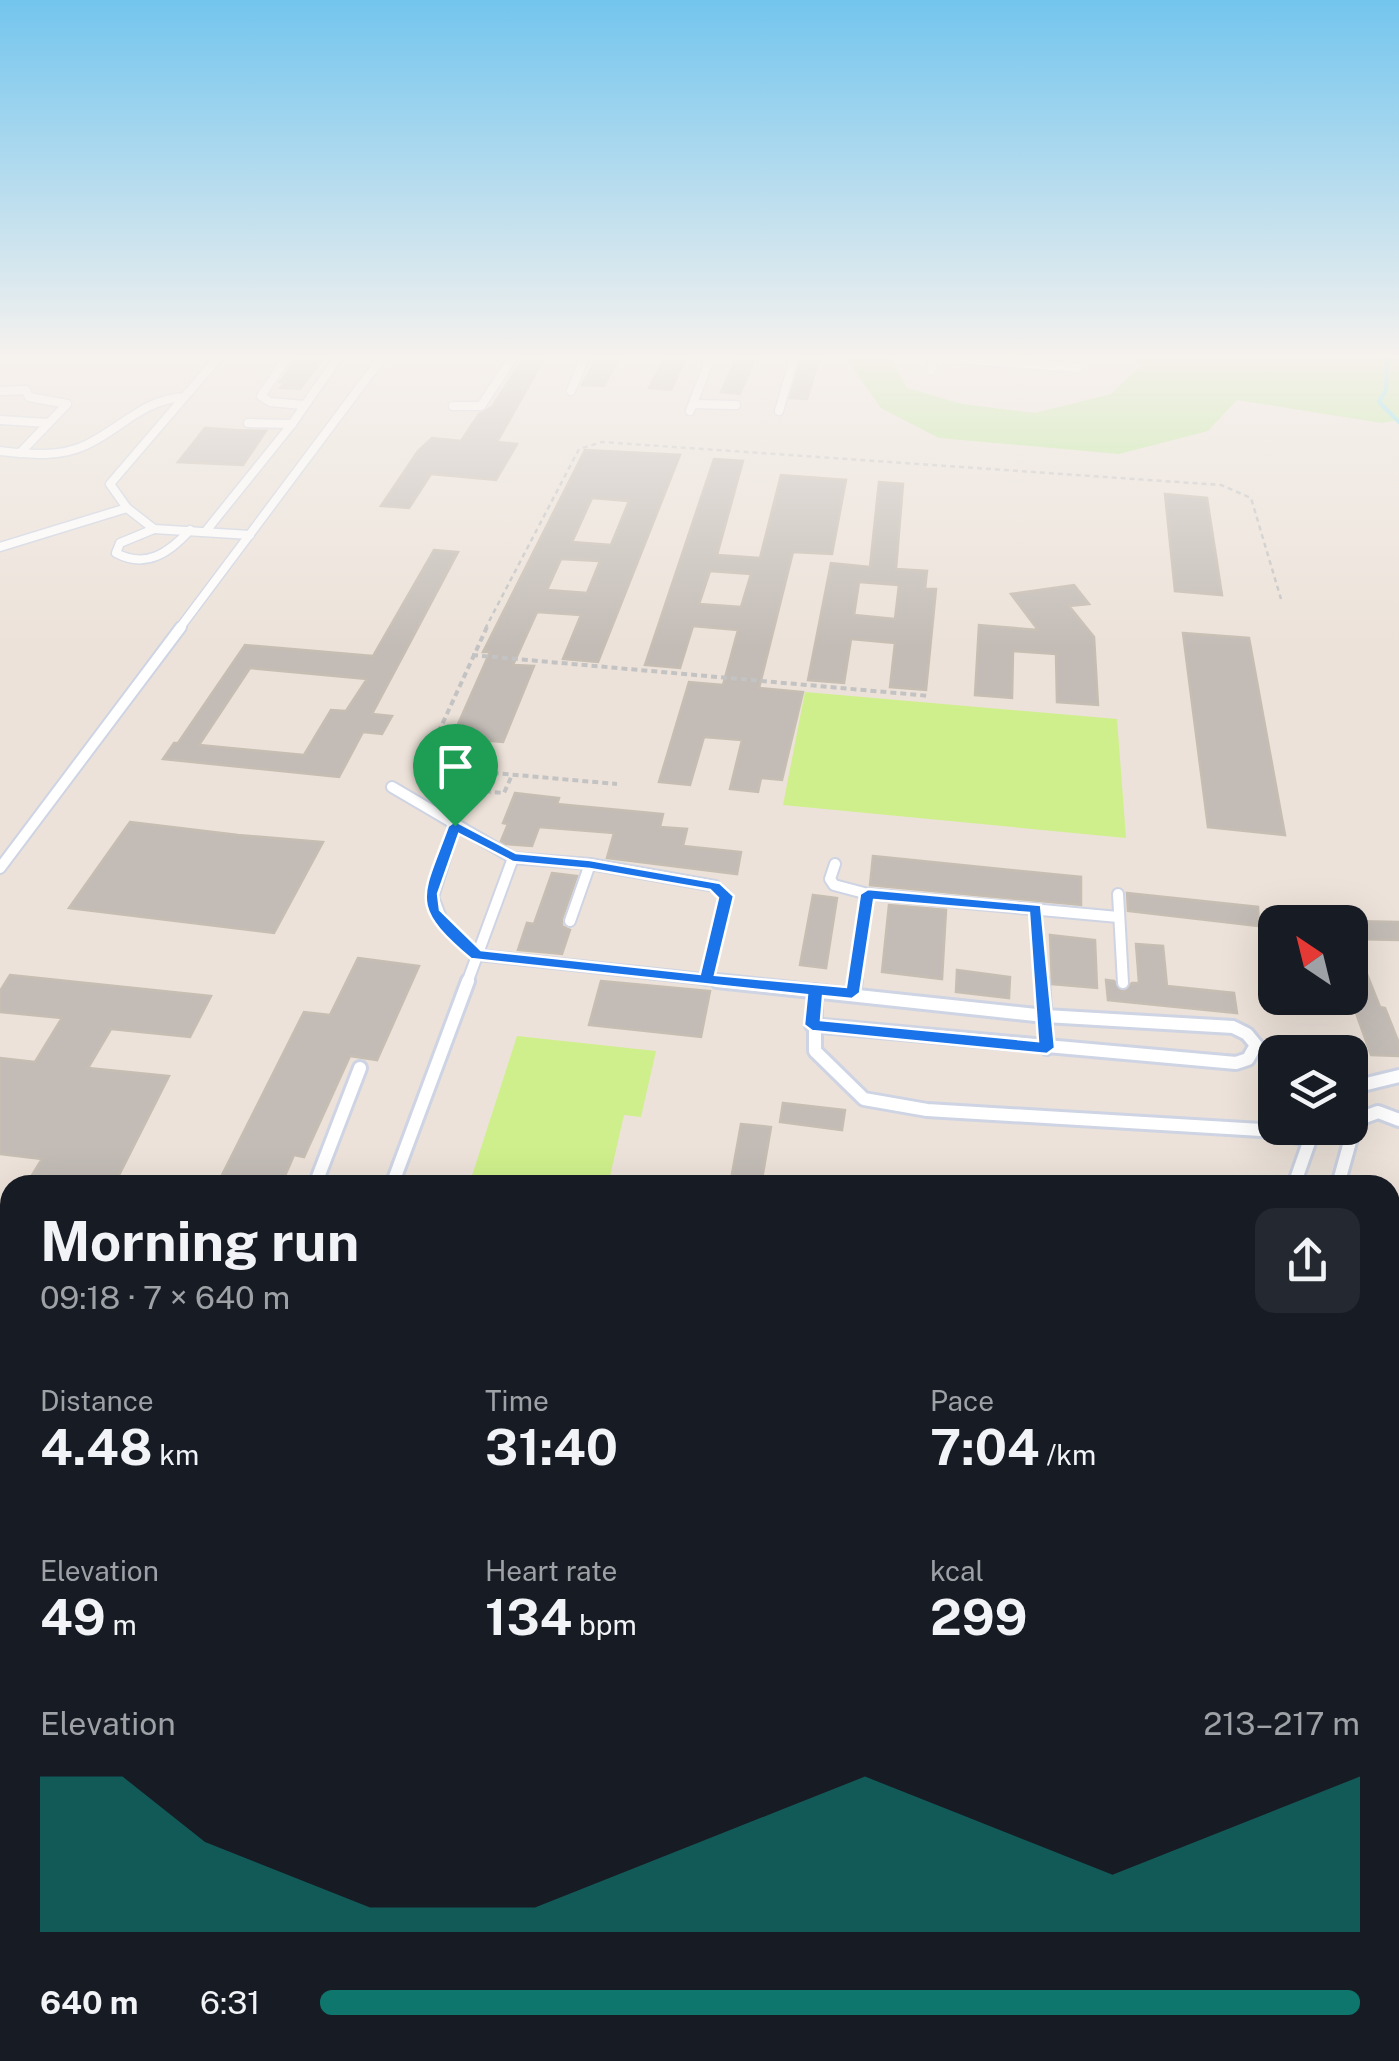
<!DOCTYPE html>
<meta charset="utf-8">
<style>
:root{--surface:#171b24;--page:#242831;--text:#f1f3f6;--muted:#9ea1a6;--accent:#0f766e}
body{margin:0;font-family:"Public Sans",sans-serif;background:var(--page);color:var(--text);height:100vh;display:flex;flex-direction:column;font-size:38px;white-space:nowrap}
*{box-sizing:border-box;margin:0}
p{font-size:32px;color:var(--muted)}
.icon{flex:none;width:55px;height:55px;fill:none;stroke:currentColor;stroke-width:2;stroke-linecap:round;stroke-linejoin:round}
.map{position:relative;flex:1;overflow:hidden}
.side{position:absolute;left:0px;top:1175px;width:1400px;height:888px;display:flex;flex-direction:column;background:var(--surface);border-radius:30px 30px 0 0;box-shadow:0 10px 40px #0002}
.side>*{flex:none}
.needle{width:65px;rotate:325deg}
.buttons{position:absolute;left:1258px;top:905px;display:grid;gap:20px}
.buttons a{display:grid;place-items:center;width:110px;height:110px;border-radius:20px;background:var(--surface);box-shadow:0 10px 40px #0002;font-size:50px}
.pin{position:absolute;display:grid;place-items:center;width:85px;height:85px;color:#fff;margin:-102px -42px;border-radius:50% 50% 50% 0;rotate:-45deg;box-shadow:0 0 10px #0007}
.pin .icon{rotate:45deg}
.round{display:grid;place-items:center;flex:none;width:105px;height:105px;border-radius:20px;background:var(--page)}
.overview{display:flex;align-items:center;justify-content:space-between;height:170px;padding:0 40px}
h1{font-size:55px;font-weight:700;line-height:75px}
.figures{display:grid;grid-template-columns:repeat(3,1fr);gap:15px;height:170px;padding:10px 40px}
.figures div{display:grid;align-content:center}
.figures b{font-size:50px;font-weight:700}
.figures small{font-size:28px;font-weight:400}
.figures p{font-size:28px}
.chart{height:280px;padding:20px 40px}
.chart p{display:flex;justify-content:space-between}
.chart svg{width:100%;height:180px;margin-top:10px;fill:var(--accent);opacity:.7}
ul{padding:0 40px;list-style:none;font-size:32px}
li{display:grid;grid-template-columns:160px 120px 1fr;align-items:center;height:75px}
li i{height:25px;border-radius:12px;background:var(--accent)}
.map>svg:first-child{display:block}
.green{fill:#b7e791}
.pitch{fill:#cfef8c}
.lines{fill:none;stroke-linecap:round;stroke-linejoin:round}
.stream{stroke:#64def6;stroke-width:4}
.building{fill:#c3bcb6;stroke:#c7beb3;stroke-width:2.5;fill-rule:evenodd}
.service-far3-casing{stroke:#ced4e3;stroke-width:11}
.service-far2-casing{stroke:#ced4e3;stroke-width:14}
.service-far1-casing{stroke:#ced4e3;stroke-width:18}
.service-casing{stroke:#ced4e3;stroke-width:21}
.path-far2{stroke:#c3c3c3;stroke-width:2.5;stroke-dasharray:5 4;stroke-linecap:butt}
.path-far1{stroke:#c3c3c3;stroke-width:4;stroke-dasharray:6 4;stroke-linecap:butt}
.path{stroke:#c3c3c3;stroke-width:5;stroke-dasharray:11 8;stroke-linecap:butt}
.service-far3{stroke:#fff;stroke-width:8}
.service-far2{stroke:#fff;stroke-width:10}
.service-far1{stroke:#fff;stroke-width:12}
.service{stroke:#fff;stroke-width:16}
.route{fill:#1a73e8;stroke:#fff;stroke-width:2.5;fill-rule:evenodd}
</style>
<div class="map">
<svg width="1399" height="2061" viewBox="0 0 1399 2061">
<rect width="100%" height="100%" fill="#ece2d9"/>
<polygon class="green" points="846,359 891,359 907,388 962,404 1035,413 1111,394 1140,366 1134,359 1399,359 1399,420 1382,423 1237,400 1208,431 1119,454 939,438 881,408"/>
<g class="pitch">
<polygon points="805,692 1117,719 1126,838 783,805"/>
<polygon points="517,1036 656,1051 641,1117 624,1115 608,1185 469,1185"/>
</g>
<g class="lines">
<polyline class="stream" points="1387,359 1386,390 1379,402 1399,422"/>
</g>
<g class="building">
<polygon points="296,359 323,359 300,389 280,388 285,382 280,382"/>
<polygon points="523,359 544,359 497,442 517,444 496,480 431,474 409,508 381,506 418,451 432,438 461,441 479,414 492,407"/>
<polygon points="596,359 618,359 604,386 582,385"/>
<polygon points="664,359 685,359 671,390 649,388"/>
<polygon points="736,359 755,359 740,394 721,392"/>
<polygon points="801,359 819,359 807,399 790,398"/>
<polygon points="205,428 235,430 266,431 243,465 178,462"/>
<path d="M 585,450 L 680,455 L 598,662 L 563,659 L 581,615 L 537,612 L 513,665 L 534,666 L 503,742 L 452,738 L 490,652 L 483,652 ZM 592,498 L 629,501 L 611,545 L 572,542 ZM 561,559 L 600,561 L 587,593 L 547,590 Z"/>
<path d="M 714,459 L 743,461 L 717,555 L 760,558 L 781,475 L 846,480 L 832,554 L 793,552 L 759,688 L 803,692 L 782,780 L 761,778 L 758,792 L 730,789 L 742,740 L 704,737 L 690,785 L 659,782 L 689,682 L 723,685 L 738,630 L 693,626 L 680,668 L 645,665 ZM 710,571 L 751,574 L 741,607 L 699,604 Z"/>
<path d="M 879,482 L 903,484 L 896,569 L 927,571 L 925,589 L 936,589 L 926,690 L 890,687 L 895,643 L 851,639 L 844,683 L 808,680 L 831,563 L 870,567 ZM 859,582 L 899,585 L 895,619 L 854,615 Z"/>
<polygon points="1165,494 1207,498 1222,595 1175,591"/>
<path d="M 434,550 L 458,552 L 372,714 L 392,716 L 382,734 L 363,732 L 339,777 L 163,759 L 174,743 L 178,743 L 245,645 L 373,656 ZM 250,668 L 367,679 L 346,711 L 331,710 L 304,755 L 199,745 Z"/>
<polygon points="1074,585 1089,604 1069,606 1094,637 1098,705 1057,702 1056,654 1013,651 1012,698 975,695 979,625 1038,630 1011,594"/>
<polygon points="1183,633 1249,638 1285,835 1208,827"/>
<polygon points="515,793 559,798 557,804 663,814 660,827 687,829 683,846 741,852 737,874 607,858 614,833 539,827 532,846 506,844 501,841 508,824 503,823"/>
<polygon points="130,822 238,835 323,842 274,933 69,908"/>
<polygon points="873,856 1081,877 1081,905 870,885"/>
<polygon points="552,873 577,876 562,919 562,926 570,930 562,954 518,950 527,923 534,924"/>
<polygon points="1127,893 1258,907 1259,926 1128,911"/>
<polygon points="813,895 837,898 826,968 800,965"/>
<polygon points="889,905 946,910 942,979 882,972"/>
<polygon points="1350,921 1399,922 1399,940 1353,939 1380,1007 1385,1008 1399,1043 1399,1056 1371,1055 1350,996"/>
<polygon points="1050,935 1095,940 1097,988 1052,984"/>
<polygon points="1136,944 1163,946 1167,986 1234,993 1237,1013 1108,1000 1106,980 1114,981 1123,992 1132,983 1139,983"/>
<polygon points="358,958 419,966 377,1060 350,1056 304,1157 294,1155 281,1185 217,1185 304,1012 330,1015"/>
<polygon points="957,970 1010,977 1009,998 956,992"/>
<polygon points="10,975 211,996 190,1037 111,1029 88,1068 169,1076 114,1185 26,1185 42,1159 0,1154 0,1058 35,1062 62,1018 0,1012 0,991"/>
<polygon points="601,981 710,991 701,1037 589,1025"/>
<polygon points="783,1103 845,1110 842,1130 780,1122"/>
<polygon points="741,1124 771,1127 761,1185 730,1185"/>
</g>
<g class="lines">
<g class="service-far3-casing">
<g id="service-far3">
<polyline points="217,359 110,484 127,508 154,529 250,535"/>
<polyline points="286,359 261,396 270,402 303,405"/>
<polyline points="953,359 1078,368"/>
<polyline points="931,371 933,359"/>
<polyline points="0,391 26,390 29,397 67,404 20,453"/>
<polyline points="571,391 584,359"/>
<polyline points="693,404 736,405"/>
<polyline points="453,406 481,406 512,359"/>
<polyline points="690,411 710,359"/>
<polyline points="779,411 794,359"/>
<polyline points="0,420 48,423"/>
<polyline points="248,423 292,424"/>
<path d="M 0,451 C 28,454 59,458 86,445 C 122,428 142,400 184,397"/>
<path d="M 154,529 L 120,543 L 116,553 C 146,569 169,553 190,530"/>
<polyline points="206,531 292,424 337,359"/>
<polyline points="0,547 127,508"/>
<polyline points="179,629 381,359"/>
</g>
</g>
<g class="service-far2-casing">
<g id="service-far2">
<polyline points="392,787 513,858 590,864 715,886 726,896 706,980"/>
<polyline points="455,826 433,897 443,923 477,955 741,983"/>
<polyline points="835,864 830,879 834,885 868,894 1118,917"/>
<polyline points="0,868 181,627"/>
<polyline points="1118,894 1123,983"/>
<polyline points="1036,909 1042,983"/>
<polyline points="570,921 590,864"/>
<polyline points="467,983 513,858"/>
<polyline points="854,983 868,894"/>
</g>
</g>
<g class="service-far1-casing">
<g id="service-far1">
<polyline points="717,981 1045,1016 1233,1027 1247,1034 1256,1045 1248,1059 1236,1063 812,1025"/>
<polyline points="1042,981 1047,1048"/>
<polyline points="815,991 815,1051 864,1099 927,1110 1261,1130 1309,1139"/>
<polyline points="853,993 855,981"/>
<polyline points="1350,1088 1399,1076"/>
<polyline points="315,1185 360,1068"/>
<polyline points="392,1185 468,981"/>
<polyline points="1294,1185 1314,1128"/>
<polyline points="1338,1185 1356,1120 1378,1112 1399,1120"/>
<polyline points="1390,1440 1399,1445"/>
</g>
</g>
<g class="service-casing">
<g id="service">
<polyline points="1390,1788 1399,1783"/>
<polyline points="785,2052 797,2060"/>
<polyline points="1274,2052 1277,2061"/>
<polyline points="69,2061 73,2052"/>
<polyline points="321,2061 322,2052"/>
<polyline points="502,2061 505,2052"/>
</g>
</g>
<polyline class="path-far2" points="485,629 579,449 602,442 1221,485 1251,498 1281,599"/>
<g class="path-far1">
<polyline points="487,627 428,755 449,769 617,784"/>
<polyline points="472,655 930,696"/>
<polyline points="425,786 504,793 512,775"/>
</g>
<polyline class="path" points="0,1775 10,1767"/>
<use href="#service-far3" class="service-far3"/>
<use href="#service-far2" class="service-far2"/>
<use href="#service-far1" class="service-far1"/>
<use href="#service" class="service"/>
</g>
<linearGradient id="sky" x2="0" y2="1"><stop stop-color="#73c5ee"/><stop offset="0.55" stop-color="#f6f2ee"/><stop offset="1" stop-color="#f6f2ee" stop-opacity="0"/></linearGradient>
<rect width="1399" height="647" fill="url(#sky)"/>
<path class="route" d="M 455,821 L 516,853 L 590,860 L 720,883 L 734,896 L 715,975 L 846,987 L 860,894 L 868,889 L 1041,905 L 1055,1048 L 1047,1054 L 812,1031 L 804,1025 L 807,995 L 471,959 C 407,905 422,898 448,826 ZM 459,834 L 513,862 L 590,869 L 710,890 L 718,898 L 700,974 L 481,950 L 440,910 L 438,894 ZM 874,900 L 1029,913 L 1038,1041 L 821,1020 L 823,996 L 852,999 L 860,993 Z"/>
</svg>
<div class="buttons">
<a><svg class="needle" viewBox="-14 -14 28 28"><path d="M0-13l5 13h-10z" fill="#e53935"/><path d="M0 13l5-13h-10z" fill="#9ea1a6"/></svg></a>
<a><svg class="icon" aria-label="layers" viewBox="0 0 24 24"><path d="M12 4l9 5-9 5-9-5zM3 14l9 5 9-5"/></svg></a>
</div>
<div class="pin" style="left:455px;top:826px;background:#1e9e55"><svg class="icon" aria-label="arrive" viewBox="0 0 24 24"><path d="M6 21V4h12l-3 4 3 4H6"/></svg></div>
<section class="side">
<div class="overview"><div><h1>Morning run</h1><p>09:18 · 7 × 640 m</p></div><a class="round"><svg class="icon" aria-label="share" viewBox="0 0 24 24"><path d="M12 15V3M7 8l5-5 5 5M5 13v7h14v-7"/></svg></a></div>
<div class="figures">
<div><p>Distance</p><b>4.48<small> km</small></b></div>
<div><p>Time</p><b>31:40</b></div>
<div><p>Pace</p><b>7:04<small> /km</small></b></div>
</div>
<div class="figures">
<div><p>Elevation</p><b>49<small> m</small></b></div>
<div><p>Heart rate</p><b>134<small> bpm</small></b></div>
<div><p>kcal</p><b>299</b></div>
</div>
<div class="chart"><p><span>Elevation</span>213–217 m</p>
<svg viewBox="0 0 160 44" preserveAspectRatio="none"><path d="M0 44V6L10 6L20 22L30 30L40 38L50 38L60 38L70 30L80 22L90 14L100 6L110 14L120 22L130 30L140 22L150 14L160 6V44z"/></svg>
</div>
<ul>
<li><b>640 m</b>6:31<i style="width:100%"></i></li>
</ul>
</section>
</div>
